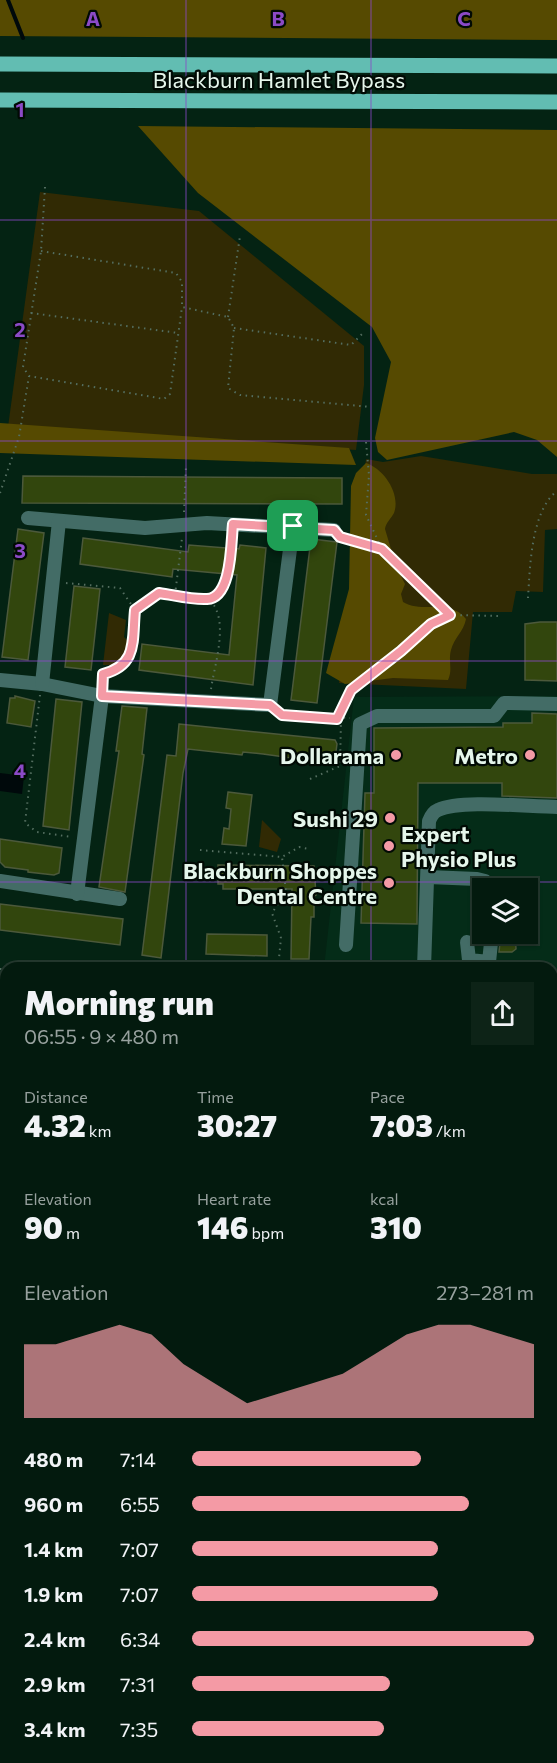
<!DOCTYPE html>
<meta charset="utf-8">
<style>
:root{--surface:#031a0e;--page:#0d2317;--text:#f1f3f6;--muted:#97a19e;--line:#24382e;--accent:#f49aa5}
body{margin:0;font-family:Commissioner,sans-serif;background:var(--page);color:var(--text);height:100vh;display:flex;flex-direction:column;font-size:22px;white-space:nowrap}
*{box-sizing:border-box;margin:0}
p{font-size:20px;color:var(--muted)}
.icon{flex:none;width:33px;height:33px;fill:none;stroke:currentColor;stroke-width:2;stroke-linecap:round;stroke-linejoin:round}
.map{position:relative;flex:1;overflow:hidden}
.side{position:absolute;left:0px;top:962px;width:558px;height:802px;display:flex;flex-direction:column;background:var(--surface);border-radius:18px 18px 0 0;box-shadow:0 2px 4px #0004,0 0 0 2px var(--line)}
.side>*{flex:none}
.tools{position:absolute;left:472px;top:878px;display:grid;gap:12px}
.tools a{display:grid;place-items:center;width:66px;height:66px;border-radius:0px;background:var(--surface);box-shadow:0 2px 4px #0004,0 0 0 2px var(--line);font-size:30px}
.pin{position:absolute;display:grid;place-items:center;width:51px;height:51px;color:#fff;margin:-26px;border-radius:12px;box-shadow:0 3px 9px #0006}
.round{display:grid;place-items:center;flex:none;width:63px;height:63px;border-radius:0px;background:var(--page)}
.head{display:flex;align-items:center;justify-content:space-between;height:102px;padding:0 24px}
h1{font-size:33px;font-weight:800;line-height:45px}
.figures{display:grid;grid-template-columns:repeat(3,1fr);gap:9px;height:102px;padding:6px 24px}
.figures div{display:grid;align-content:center}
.figures b{font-size:30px;font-weight:800}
.figures small{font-size:16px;font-weight:400}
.figures p{font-size:16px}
.chart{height:168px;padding:12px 24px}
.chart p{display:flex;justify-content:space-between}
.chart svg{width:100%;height:108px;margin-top:6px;fill:var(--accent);opacity:.7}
ul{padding:0 24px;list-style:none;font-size:20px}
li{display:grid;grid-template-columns:96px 72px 1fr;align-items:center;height:45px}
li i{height:15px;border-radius:8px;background:var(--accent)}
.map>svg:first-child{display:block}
.built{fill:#042c18;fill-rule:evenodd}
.green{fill:#312a04}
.forest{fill:#564a01}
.water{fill:#00090b}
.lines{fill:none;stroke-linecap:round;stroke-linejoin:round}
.stream{stroke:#00090b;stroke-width:4}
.building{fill:#32460d;stroke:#4c593b;stroke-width:1.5}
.path{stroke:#546e60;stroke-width:2;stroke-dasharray:1.5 4.5;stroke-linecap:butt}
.minor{stroke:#436c66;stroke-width:14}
.major{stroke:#62bdb2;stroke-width:15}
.route-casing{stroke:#fff;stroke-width:12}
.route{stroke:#f49aa5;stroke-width:8}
.grid{fill:none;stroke:#8b4ac6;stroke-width:1.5;stroke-opacity:0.55}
.poi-dot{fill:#f49aa5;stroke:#010a04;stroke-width:2}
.labels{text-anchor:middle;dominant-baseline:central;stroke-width:4.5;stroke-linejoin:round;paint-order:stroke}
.street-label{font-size:22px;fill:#e5f6eb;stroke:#010a04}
.poi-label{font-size:22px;font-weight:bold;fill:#e5f6eb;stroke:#010a04;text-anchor:end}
.grid-label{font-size:20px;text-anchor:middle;font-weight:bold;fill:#8b4ac6;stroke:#010a04;stroke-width:4.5;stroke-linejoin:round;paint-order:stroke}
</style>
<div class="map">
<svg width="557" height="1763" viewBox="0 0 557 1763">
<rect width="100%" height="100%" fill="#042313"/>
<g class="built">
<path d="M 557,696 L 557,979 L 552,978 L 552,968 L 324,968 L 354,697 ZM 483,888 L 528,888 L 528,933 L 483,933 Z"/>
<polygon points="552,1132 557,1132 557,1377 552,1408"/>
<polygon points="6,1341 6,1468 0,1466 0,1381"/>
</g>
<g class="green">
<polygon points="40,192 199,211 364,346 364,385 356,450 8,427"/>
<polygon points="421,456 532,474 557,474 557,529 545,530 543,592 516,591 512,612 473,612 466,689 339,683 366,459 383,462"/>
<polygon points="109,613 126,620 124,637 128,641 126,656 116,665 103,665"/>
<polygon points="262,820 281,839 277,852 259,847"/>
</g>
<g class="forest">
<polygon points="0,0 557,0 557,40 0,36"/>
<polygon points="138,126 557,130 557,457 537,440 514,432 387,460 378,452 375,438 391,362 372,327 198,193"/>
<polygon points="0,423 349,448 356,465 0,453"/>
<path d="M 366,463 C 384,469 401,494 394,513 C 391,519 386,522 385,529 L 396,566 L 405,584 L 401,594 L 403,602 C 422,614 450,598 466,619 C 464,631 454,638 451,650 C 448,661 453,670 448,680 L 393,678 L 345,684 L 326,673 L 349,589 L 351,486 L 356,473 Z"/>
<polygon points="0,1420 6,1422 6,1496 0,1492"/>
</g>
<polygon class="water" points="0,773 24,776 22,794 0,791"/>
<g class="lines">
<polyline class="stream" points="8,0 23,38"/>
</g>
<g class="building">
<polygon points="23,476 342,478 342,504 22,503"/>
<polygon points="18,529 44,533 28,660 2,657"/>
<polygon points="83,538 188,552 189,545 239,549 240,545 266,548 253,685 139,670 142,644 229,655 237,575 173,569 172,577 80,564"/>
<polygon points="311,539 337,542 317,703 291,700"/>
<polygon points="74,586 100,589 91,670 65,667"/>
<polygon points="540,622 557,622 557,681 525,680 525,624"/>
<polygon points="15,696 35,701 31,727 7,723 10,698 15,698"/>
<polygon points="56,699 82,702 69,830 43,826"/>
<polygon points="122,706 147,708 142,754 144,755 125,892 99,887 119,751 116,751"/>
<polygon points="532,713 557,714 557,798 502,796 502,783 418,783 417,924 361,923 365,793 374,793 374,728 503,727 503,723 532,723"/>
<polygon points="179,724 335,740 337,744 335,759 313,756 313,761 263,754 243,752 242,755 188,749 183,773 161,958 142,955 167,755 176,756"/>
<polygon points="228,792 252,795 246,846 222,844 224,828 229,829 231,809 226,808"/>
<polygon points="0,839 62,848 59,873 54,875 28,872 28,870 5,867 0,862"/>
<polygon points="218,865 314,866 316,895 314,896 314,917 311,917 309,959 291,959 292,889 223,889 223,884 218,884"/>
<polygon points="0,904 123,919 120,945 0,930"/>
<polygon points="501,933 515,933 516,949 512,952 499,952"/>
<polygon points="207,934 267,935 267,956 206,954"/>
</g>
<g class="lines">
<g class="path">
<polyline points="45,187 41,251 23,367 29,376 164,399 170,394 182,307"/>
<polyline points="41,251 176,273 182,282 182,307 228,317 234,328 228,388 240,395 371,407"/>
<polyline points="31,313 178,333"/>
<polyline points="228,317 240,236"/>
<polyline points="234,328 351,345 362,334"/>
<polyline points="366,442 369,475 366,515 382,549 450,615 498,616"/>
<polyline points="0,493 19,437 29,376"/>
<polyline points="184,512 186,467"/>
<polyline points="345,539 382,549"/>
<polyline points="66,583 120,588 135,610"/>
<polyline points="175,595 182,538"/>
<path d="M 528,598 C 530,567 531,511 557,491"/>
<path d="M 102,682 L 103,674 C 139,665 132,642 135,610 L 159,593 L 209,599"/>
<path d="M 211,689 C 215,662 230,619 209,599 C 232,586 229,561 232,537"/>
<polyline points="40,695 25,823 37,832 72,837"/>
<polyline points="279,712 282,715 350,718"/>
<polyline points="337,719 351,690 401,652 431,624 450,615"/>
<polyline points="310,779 340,766 341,719"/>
<polyline points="200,850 282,857 299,847 309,849"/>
<polyline points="278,968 281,938 272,913 286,892 282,857"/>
<polyline points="0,969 6,969"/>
<polyline points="552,976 557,977"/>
<polyline points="0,1061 6,1060"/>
<polyline points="552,1251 557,1252"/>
<polyline points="0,1469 6,1472"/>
</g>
<g class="minor">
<polyline points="28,518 145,528 207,523 334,530"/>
<polyline points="0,680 42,684 102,696 270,705 293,526"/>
<polyline points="42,684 59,521"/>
<polyline points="428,877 477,879 485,881 491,888"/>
<polyline points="0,881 120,899"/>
<polyline points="77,894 102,696"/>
<polyline points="467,942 469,960 489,962 492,933"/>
<polyline points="346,945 360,724 377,716 494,716 504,703 557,704"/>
<path d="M 424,968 L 429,821 C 431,816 433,812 438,810 C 461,799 529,807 557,807"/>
<polyline points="0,996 6,996"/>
<polyline points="552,996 557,996"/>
<polyline points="557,1199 552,1224 557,1225"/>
<polyline points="552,1344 557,1345"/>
<polyline points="552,1434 557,1435"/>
<polyline points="552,1577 557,1549"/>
<polyline points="0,1623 6,1626"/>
<polyline points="443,1758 470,1763"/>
<polyline points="44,1763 44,1758"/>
<polyline points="199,1763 200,1758"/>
<polyline points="352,1763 353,1758"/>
<polyline points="520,1763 521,1758"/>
</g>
<g class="major">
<polyline points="0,64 557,66"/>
<polyline points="0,100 557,102"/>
</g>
</g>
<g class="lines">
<g class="route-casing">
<path id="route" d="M 233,524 L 334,530 L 340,537 L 382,549 L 450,615 L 431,624 L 401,651 L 351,690 L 337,719 L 282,715 L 270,705 L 102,696 L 103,674 C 138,665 132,641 135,610 L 159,593 C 174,595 192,600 207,599 C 232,598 231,543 233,524 Z"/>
</g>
<use href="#route" class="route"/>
</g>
<path class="grid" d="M 186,0 L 186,968M 371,0 L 371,968M 0,220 L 557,220M 0,441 L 557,441M 0,661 L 557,661M 0,882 L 557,882M 0,1102 L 6,1102M 552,1102 L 557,1102M 0,1322 L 6,1322M 552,1322 L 557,1322M 0,1543 L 6,1543M 552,1543 L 557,1543M 186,1758 L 186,1763M 371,1758 L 371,1763"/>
<g class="poi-dot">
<circle cx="396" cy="755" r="6"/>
<circle cx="530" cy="755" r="6"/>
<circle cx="390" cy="818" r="6"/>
<circle cx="389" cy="846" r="6"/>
<circle cx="389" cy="883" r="6"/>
</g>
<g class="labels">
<g class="street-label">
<text x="279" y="79">Blackburn Hamlet Bypass</text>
</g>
<g class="poi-label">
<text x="384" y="755">Dollarama</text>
<text x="518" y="755">Metro</text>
<text x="378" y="818">Sushi 29</text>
<text x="401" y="833" text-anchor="start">Expert<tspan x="401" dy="25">Physio Plus</tspan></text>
<text x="377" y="870">Blackburn Shoppes<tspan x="377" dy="25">Dental Centre</tspan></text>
</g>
</g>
<g class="grid-label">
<text x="93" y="26">A</text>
<text x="278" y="26">B</text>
<text x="464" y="26">C</text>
<text x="20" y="117">1</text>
<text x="20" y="337">2</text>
<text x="20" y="558">3</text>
<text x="20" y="778">4</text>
</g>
</svg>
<div class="tools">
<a><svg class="icon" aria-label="layers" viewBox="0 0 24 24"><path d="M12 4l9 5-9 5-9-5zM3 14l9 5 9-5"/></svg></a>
</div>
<div class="pin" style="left:293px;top:526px;background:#1e9e55"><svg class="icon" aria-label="arrive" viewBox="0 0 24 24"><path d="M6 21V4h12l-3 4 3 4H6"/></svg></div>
<section class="side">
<div class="head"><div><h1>Morning run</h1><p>06:55 · 9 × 480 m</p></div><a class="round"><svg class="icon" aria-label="share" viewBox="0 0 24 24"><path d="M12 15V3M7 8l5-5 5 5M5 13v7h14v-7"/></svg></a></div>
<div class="figures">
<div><p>Distance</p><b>4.32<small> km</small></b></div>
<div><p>Time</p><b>30:27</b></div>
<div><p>Pace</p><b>7:03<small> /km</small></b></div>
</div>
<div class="figures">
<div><p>Elevation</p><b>90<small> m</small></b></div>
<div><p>Heart rate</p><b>146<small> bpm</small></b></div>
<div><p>kcal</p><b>310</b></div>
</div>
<div class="chart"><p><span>Elevation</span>273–281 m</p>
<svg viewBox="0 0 160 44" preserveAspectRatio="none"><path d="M0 44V14L10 14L20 10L30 6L40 10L50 22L60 30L70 38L80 34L90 30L100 26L110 18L120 10L130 6L140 6L150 10L160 14V44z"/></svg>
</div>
<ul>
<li><b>480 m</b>7:14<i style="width:67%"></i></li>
<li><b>960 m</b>6:55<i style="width:81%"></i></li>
<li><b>1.4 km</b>7:07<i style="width:72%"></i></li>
<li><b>1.9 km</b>7:07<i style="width:72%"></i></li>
<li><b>2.4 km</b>6:34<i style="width:100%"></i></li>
<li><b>2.9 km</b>7:31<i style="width:58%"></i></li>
<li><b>3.4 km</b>7:35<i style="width:56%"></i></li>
</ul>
</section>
</div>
